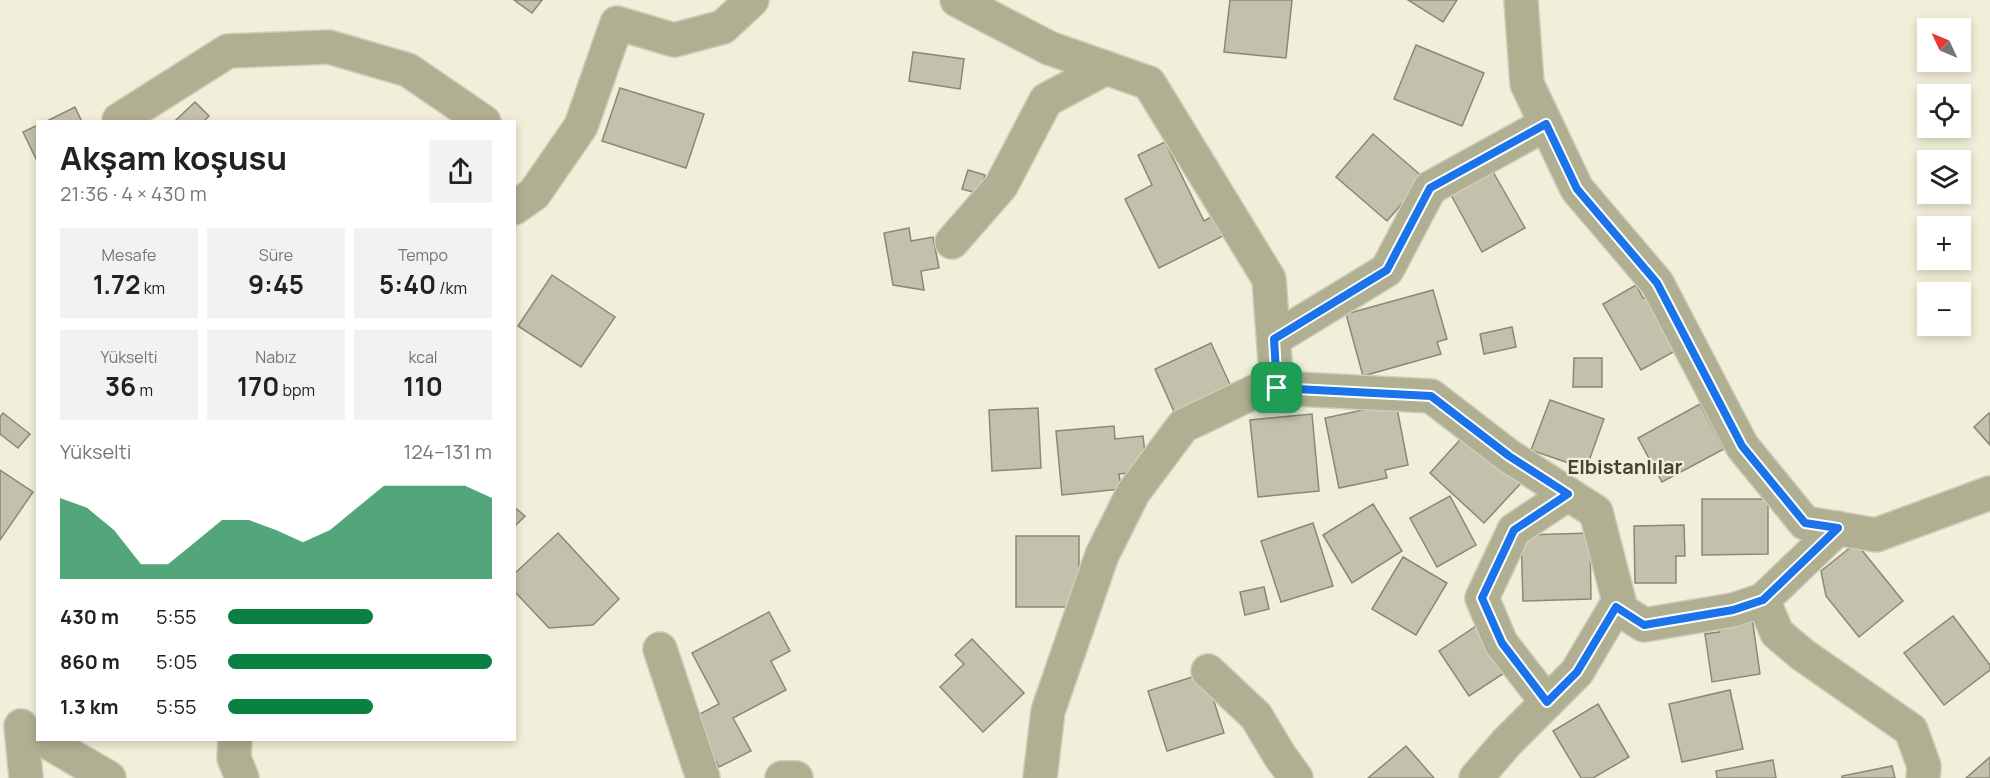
<!DOCTYPE html>
<html lang="tr">
<meta charset="utf-8">
<style>
:root{--surface:#fff;--page:#f2f2f2;--text:#222;--muted:#767676;--accent:#0b8043}
body{margin:0;font-family:Manrope,sans-serif;background:var(--page);color:var(--text);height:100vh;display:flex;flex-direction:column;font-size:22px;white-space:nowrap}
*{box-sizing:border-box;margin:0}
p{font-size:20px;color:var(--muted)}
.icon{flex:none;width:33px;height:33px;fill:none;stroke:currentColor;stroke-width:2;stroke-linecap:round;stroke-linejoin:round}
.map{position:relative;flex:1;overflow:hidden}
.sheet{position:absolute;left:36px;top:120px;width:480px;height:621px;display:flex;flex-direction:column;background:var(--surface);border-radius:0px;box-shadow:0 3px 9px #0003}
.sheet>*{flex:none}
.needle{width:39px;rotate:314deg}
.controls{position:absolute;left:1917px;top:18px;display:grid;gap:12px}
.controls a{display:grid;place-items:center;width:54px;height:54px;border-radius:0px;background:var(--surface);box-shadow:0 3px 9px #0003;font-size:30px}
.pin{position:absolute;display:grid;place-items:center;width:51px;height:51px;color:#fff;margin:-26px;border-radius:12px;box-shadow:0 3px 9px #0006}
.round{display:grid;place-items:center;flex:none;width:63px;height:63px;border-radius:0px;background:var(--page)}
.overview{display:flex;align-items:center;justify-content:space-between;height:102px;padding:0 24px}
h1{font-size:33px;font-weight:700;line-height:45px}
.stats{display:grid;grid-template-columns:repeat(3,1fr);gap:9px;height:102px;padding:6px 24px}
.stats div{display:grid;align-content:center;border-radius:0px;background:var(--page);text-align:center}
.stats b{font-size:26px;font-weight:700}
.stats small{font-size:16px;font-weight:400}
.stats p{font-size:16px}
.chart{height:168px;padding:12px 24px}
.chart p{display:flex;justify-content:space-between}
.chart svg{width:100%;height:108px;margin-top:6px;fill:var(--accent);opacity:.7}
ul{padding:0 24px;list-style:none;font-size:20px}
li{display:grid;grid-template-columns:96px 72px 1fr;align-items:center;height:45px}
li i{height:15px;border-radius:8px;background:var(--accent)}
.map>svg:first-child{display:block}
.building{fill:#c3c1ab;stroke:#8a8975;stroke-width:1.5}
.lines{fill:none;stroke-linecap:round;stroke-linejoin:round}
.minor-casing{stroke:#cfcdb9;stroke-width:36}
.minor{stroke:#b1af91;stroke-width:33}
.route-casing{stroke:#fff;stroke-width:12}
.route{stroke:#1a73e8;stroke-width:8}
.labels{text-anchor:middle;dominant-baseline:central;stroke-width:4.5;stroke-linejoin:round;paint-order:stroke}
.neighbourhood-label{font-size:20px;font-weight:bold;fill:#454331;stroke:#f1efd9}
</style>
<div class="map">
<svg width="1990" height="778" viewBox="0 0 1990 778">
<rect width="100%" height="100%" fill="#f1efd9"/>
<g class="building">
<polygon points="514,0 542,0 532,13"/>
<polygon points="1230,0 1292,0 1286,58 1224,52"/>
<polygon points="1408,0 1457,0 1443,22"/>
<polygon points="1416,45 1484,73 1462,126 1394,99"/>
<polygon points="913,52 964,59 960,89 909,81"/>
<polygon points="620,88 704,114 686,168 602,141"/>
<polygon points="195,102 209,116 203,122 178,122 176,120"/>
<polygon points="75,107 82,122 45,122"/>
<polygon points="38,125 38,163 23,132"/>
<polygon points="1373,134 1424,178 1387,221 1336,177"/>
<polygon points="1165,142 1204,221 1213,216 1223,236 1159,268 1125,199 1152,185 1138,155"/>
<polygon points="968,170 985,175 980,194 962,189"/>
<polygon points="1492,170 1525,228 1482,252 1450,193"/>
<polygon points="909,228 911,241 933,237 939,268 921,271 924,290 893,285 884,233"/>
<polygon points="552,275 615,317 581,367 518,326"/>
<polygon points="1636,285 1643,298 1656,297 1684,346 1641,370 1603,304"/>
<polygon points="1433,290 1447,339 1437,342 1441,354 1363,376 1346,314"/>
<polygon points="1512,327 1516,347 1484,354 1480,334"/>
<polygon points="1211,343 1233,391 1176,416 1155,369"/>
<polygon points="1574,358 1602,358 1602,387 1573,387"/>
<polygon points="1550,400 1604,419 1586,469 1531,450"/>
<polygon points="1396,403 1408,465 1385,470 1387,478 1339,488 1325,418"/>
<polygon points="1700,404 1724,449 1662,482 1638,438"/>
<polygon points="1038,408 1041,468 992,471 989,410"/>
<polygon points="3,413 30,434 18,448 0,434 0,417"/>
<polygon points="1989,413 1990,414 1990,445 1974,427"/>
<polygon points="1312,414 1319,491 1258,497 1250,420"/>
<polygon points="1114,426 1115,439 1143,436 1147,471 1119,474 1121,489 1062,495 1056,431"/>
<polygon points="1467,432 1522,482 1484,523 1430,473"/>
<polygon points="0,470 33,492 0,540"/>
<polygon points="1450,496 1476,545 1437,567 1410,518"/>
<polygon points="1702,499 1768,499 1768,554 1702,555"/>
<polygon points="1373,504 1402,551 1352,583 1323,535"/>
<polygon points="514,507 525,516 514,527"/>
<polygon points="1313,523 1333,586 1281,602 1261,541"/>
<polygon points="1684,525 1685,556 1676,556 1676,583 1635,583 1634,526"/>
<polygon points="558,533 619,599 593,625 549,628 514,591 514,574"/>
<polygon points="1590,533 1591,599 1523,601 1521,535"/>
<rect x="1016" y="536" width="63" height="71"/>
<polygon points="1856,543 1903,601 1859,637 1826,596 1821,571"/>
<polygon points="1403,557 1447,583 1416,635 1372,609"/>
<polygon points="1264,587 1269,609 1245,615 1240,592"/>
<polygon points="769,612 790,651 771,661 786,690 733,718 751,751 719,767 694,717 719,704 692,653"/>
<polygon points="1953,616 1990,665 1990,670 1944,705 1904,653"/>
<polygon points="1752,617 1760,674 1712,682 1705,634 1719,632 1717,622"/>
<polygon points="1482,622 1512,668 1469,696 1439,651"/>
<polygon points="972,639 1024,693 983,732 940,687 964,664 955,655"/>
<polygon points="1205,673 1224,733 1167,751 1148,691"/>
<polygon points="1730,690 1743,749 1682,762 1669,704"/>
<polygon points="1598,704 1629,757 1593,778 1581,778 1553,731"/>
<polygon points="1406,746 1434,778 1368,778"/>
<polygon points="1990,757 1990,778 1966,778"/>
<polygon points="1773,760 1776,778 1717,778 1716,771"/>
<polygon points="1892,766 1895,778 1842,778 1842,776"/>
</g>
<g class="lines">
<g class="minor-casing">
<g id="minor">
<polyline points="957,0 1049,48 1149,83 1269,279 1277,388"/>
<polyline points="1521,0 1527,84 1577,189 1657,283 1742,446 1805,523 1876,535 1990,493"/>
<polyline points="119,120 228,51 329,47 408,70 484,122"/>
<polyline points="514,208 534,194 581,126 617,23 674,40 723,27 752,0"/>
<polyline points="952,242 1001,186 1046,100 1106,68"/>
<polyline points="1274,339 1387,270 1430,188 1546,124"/>
<polyline points="1763,600 1777,633 1803,655 1911,730 1924,766 1923,778"/>
<polyline points="1616,607 1644,625 1733,610 1763,600 1838,528"/>
<polyline points="660,649 703,778"/>
<polyline points="1208,671 1256,716 1280,756 1296,778"/>
<polyline points="1547,702 1501,643 1482,598 1514,530 1568,494"/>
<polyline points="21,726 26,778"/>
<polyline points="44,740 109,778"/>
<polyline points="235,740 234,758 242,778"/>
<polyline points="782,778 796,778"/>
<polyline points="1040,778 1048,711 1102,555 1133,493 1183,426 1256,391 1277,388 1431,396 1509,456 1596,512 1619,601 1577,672 1507,742 1476,778"/>
</g>
</g>
<use href="#minor" class="minor"/>
</g>
<g class="lines">
<g class="route-casing">
<polygon id="route" points="1546,124 1577,189 1657,283 1742,446 1805,523 1838,528 1763,600 1733,610 1644,625 1616,607 1577,672 1547,702 1502,643 1482,598 1514,530 1568,494 1509,456 1431,396 1277,388 1274,339 1387,270 1430,188"/>
</g>
<use href="#route" class="route"/>
</g>
<g class="labels">
<g class="neighbourhood-label">
<text x="1625" y="466">Elbistanlılar</text>
</g>
</g>
</svg>
<div class="controls">
<a><svg class="needle" viewBox="-14 -14 28 28"><path d="M0-13l5 13h-10z" fill="#e53935"/><path d="M0 13l5-13h-10z" fill="#767676"/></svg></a>
<a><svg class="icon" aria-label="locate" viewBox="0 0 24 24"><circle cx="12" cy="12" r="6"/><path d="M12 2v4M12 18v4M2 12h4M18 12h4"/></svg></a>
<a><svg class="icon" aria-label="layers" viewBox="0 0 24 24"><path d="M12 4l9 5-9 5-9-5zM3 14l9 5 9-5"/></svg></a>
<a>+</a>
<a>−</a>
</div>
<div class="pin" style="left:1277px;top:388px;background:#1e9e55"><svg class="icon" aria-label="arrive" viewBox="0 0 24 24"><path d="M6 21V4h12l-3 4 3 4H6"/></svg></div>
<section class="sheet">
<div class="overview"><div><h1>Akşam koşusu</h1><p>21:36 · 4 × 430 m</p></div><a class="round"><svg class="icon" aria-label="share" viewBox="0 0 24 24"><path d="M12 15V3M7 8l5-5 5 5M5 13v7h14v-7"/></svg></a></div>
<div class="stats">
<div><p>Mesafe</p><b>1.72<small> km</small></b></div>
<div><p>Süre</p><b>9:45</b></div>
<div><p>Tempo</p><b>5:40<small> /km</small></b></div>
</div>
<div class="stats">
<div><p>Yükselti</p><b>36<small> m</small></b></div>
<div><p>Nabız</p><b>170<small> bpm</small></b></div>
<div><p>kcal</p><b>110</b></div>
</div>
<div class="chart"><p><span>Yükselti</span>124–131 m</p>
<svg viewBox="0 0 160 44" preserveAspectRatio="none"><path d="M0 44V11L10 15L20 24L30 38L40 38L50 29L60 20L70 20L80 24L90 29L100 24L110 15L120 6L130 6L140 6L150 6L160 11V44z"/></svg>
</div>
<ul>
<li><b>430 m</b>5:55<i style="width:55%"></i></li>
<li><b>860 m</b>5:05<i style="width:100%"></i></li>
<li><b>1.3 km</b>5:55<i style="width:55%"></i></li>
</ul>
</section>
</div>
